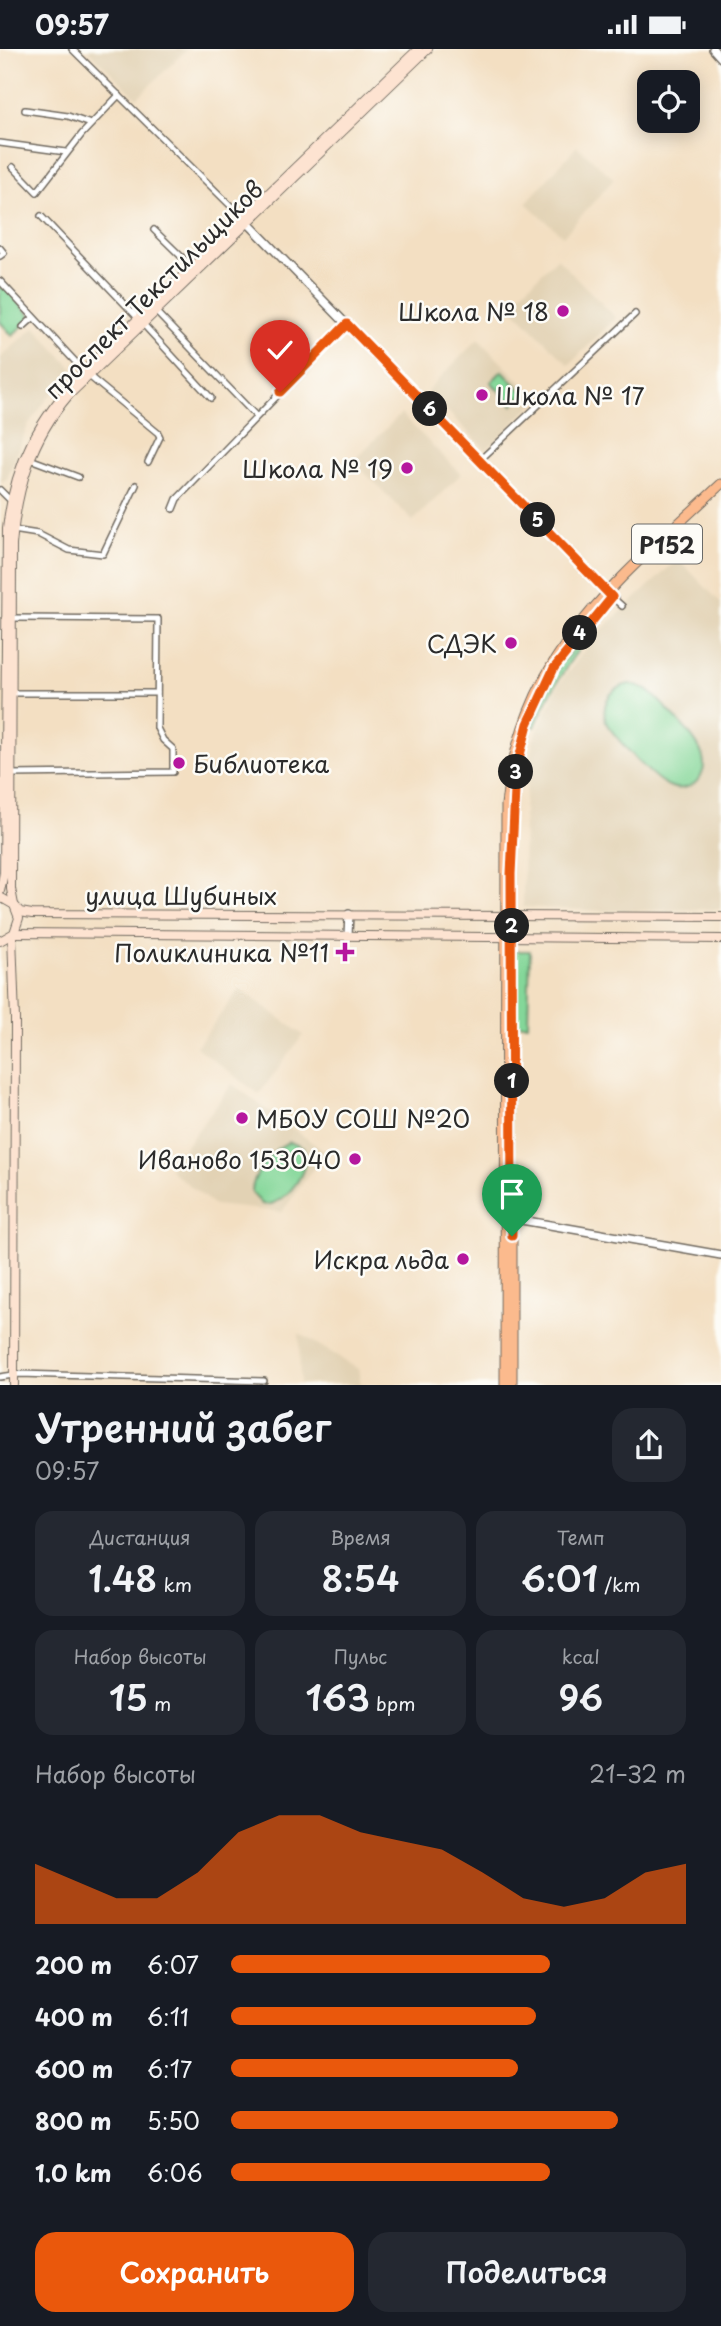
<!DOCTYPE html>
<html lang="ru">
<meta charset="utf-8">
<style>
:root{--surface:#171b24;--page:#242831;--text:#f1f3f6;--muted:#9ea1a6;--accent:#ea580c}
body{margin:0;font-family:"Playpen Sans",sans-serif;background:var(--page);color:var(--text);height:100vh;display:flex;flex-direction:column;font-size:26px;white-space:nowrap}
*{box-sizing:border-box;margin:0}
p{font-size:23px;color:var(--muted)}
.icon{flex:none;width:38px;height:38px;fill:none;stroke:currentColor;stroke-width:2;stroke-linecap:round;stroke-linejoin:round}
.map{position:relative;height:1336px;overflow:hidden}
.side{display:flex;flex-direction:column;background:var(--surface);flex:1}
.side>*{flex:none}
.buttons{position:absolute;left:637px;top:21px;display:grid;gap:14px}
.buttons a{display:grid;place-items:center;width:63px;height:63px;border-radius:14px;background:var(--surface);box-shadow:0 4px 18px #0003;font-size:35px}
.pin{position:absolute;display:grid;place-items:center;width:60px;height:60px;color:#fff;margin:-72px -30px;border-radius:50% 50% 50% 0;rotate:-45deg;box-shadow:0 0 7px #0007}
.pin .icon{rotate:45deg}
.km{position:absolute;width:35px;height:35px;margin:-18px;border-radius:50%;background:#222;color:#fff;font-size:19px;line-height:35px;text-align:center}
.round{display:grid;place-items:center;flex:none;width:74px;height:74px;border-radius:21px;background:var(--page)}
.overview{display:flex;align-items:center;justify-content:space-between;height:119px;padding:0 35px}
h1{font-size:38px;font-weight:600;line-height:52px}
.stats{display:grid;grid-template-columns:repeat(3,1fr);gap:10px;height:119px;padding:7px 35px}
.stats div{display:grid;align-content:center;border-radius:18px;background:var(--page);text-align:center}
.stats b{font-size:35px;font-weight:600}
.stats small{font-size:19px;font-weight:400}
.stats p{font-size:19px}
.chart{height:196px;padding:14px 35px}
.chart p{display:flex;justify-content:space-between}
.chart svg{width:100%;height:126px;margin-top:7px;fill:var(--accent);opacity:.7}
.button{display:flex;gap:14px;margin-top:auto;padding:14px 35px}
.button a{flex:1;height:80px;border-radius:21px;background:var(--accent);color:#fff;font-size:28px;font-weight:600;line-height:80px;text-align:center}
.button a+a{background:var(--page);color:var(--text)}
ul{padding:0 35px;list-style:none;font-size:23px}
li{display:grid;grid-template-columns:112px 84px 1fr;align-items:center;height:52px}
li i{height:18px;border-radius:9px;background:var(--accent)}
.status{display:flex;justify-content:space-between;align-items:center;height:49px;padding:0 35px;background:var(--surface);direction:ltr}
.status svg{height:19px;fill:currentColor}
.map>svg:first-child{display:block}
.built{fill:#e2d2b4}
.green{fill:#84d799;stroke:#588162;stroke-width:2}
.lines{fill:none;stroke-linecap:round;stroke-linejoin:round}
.minor-casing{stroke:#716a60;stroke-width:8}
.tertiary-casing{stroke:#716a60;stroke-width:10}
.secondary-casing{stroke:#716a60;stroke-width:10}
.primary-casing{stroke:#716a60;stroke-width:11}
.minor{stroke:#fff;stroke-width:5}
.tertiary{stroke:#fff;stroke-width:7}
.secondary{stroke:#fde3d1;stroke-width:8}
.primary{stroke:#fbba8d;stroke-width:9}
.route-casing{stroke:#fff;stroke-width:14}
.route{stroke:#ea580c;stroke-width:9}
.poi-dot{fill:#b5179e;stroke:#fdfcf7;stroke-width:2.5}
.labels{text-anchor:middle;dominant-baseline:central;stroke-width:5;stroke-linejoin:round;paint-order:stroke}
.shield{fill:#fdfcf7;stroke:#6a6a68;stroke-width:2}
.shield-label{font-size:23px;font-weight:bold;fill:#2b2b2b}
.street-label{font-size:24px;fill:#2b2b2b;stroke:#fdfcf7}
.poi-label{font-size:24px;fill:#2b2b2b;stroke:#fdfcf7;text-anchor:end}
</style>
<div class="status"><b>09:57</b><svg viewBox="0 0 49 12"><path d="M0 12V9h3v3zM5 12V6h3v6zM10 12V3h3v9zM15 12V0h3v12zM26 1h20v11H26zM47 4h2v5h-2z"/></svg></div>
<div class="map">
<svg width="721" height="1336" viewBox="0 0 721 1336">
<rect width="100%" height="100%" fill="#fdfcf7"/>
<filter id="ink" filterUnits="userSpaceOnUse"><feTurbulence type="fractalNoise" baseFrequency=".0143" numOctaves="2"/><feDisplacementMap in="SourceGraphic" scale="14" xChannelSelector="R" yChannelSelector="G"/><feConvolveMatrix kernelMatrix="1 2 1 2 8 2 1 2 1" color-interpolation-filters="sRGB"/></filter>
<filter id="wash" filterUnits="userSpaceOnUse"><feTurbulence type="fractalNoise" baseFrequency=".00686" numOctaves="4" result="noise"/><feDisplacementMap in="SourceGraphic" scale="28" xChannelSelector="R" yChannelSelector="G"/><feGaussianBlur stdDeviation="1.57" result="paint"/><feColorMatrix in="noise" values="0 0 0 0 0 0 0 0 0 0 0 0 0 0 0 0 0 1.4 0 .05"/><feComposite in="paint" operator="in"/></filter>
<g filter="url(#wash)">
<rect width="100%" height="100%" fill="#f3dfc2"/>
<g class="built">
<polygon points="87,0 187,0 137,49"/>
<polygon points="577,97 614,130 563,187 526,154"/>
<polygon points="557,209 616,269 569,316 509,256"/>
<polygon points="35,278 75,322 47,350 28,376 7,430 1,433 0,309"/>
<polygon points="478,290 538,350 486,401 427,342"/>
<polygon points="401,365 461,425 413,472 353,412"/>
<polygon points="678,510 721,554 721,860 604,862 523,858 524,759 533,692 557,638 593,589"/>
<polygon points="240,940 303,986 259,1045 196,998"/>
<polygon points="232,1035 325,1103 282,1163 214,1156 169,1120"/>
<polygon points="299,1284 358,1320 361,1335 300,1335"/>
</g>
<g class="green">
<polygon points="0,232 33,269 12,286 0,273"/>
<polygon points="502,322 524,344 513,356 491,333"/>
<path d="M 608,558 L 614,558 C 579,595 555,631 535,678 L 531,676 L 560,615 Z"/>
<path d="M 629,635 C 647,636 656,649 668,661 C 684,678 721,712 695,734 C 687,740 677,741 669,737 C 653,731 619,692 608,677 C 599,658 608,640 629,635 Z"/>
<polygon points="515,902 530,902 528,975 514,975"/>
<path d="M 290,1093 L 303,1099 C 314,1118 284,1160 262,1155 L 252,1144 C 251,1127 274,1097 290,1093 Z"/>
</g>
</g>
<g filter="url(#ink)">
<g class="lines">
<g class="minor-casing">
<g id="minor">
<polyline points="72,0 243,169"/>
<polyline points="25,61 68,67 91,75"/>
<polyline points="0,94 66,103"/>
<polyline points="13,118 37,143 82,85 119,46"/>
<polyline points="41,167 139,270"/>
<polyline points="154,181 193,219"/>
<polyline points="0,199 4,204 0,207"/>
<polyline points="0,232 84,322"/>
<polyline points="156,263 256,367"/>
<polyline points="143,275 211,349"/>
<polyline points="23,278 33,269"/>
<polyline points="89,327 158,384 160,388 148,413"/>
<polyline points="30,410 78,428"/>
<polyline points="480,411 635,265"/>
<polyline points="0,441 11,452"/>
<polyline points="173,460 177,450 347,275"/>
<polyline points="13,481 38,485 69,501 103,505 136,436"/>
<polyline points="612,548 622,557"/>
<polyline points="12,644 157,644"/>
<polyline points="11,725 173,723 173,700 163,691 157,679 158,570 13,569"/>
<polyline points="0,1328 20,1325 264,1332"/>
</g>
</g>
<g class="tertiary-casing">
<g id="tertiary">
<polyline points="713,0 721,9"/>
<polyline points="244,170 612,548"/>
<polyline points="348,886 349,865"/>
<polyline points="510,1169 721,1206"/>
</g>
</g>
<g class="secondary-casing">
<g id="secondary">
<path d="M 0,842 L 4,824 L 7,480 C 14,414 39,370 84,322 L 418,0"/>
<polyline points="0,848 14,856 19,869 14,884 0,892"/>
<path d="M 14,856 L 11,840 L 12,496 C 17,439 31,390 69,346 L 428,0"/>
<polyline points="16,858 20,863 32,865 721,868"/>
<polyline points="14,884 721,890"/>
<polyline points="12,887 15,970 14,1336"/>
</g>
</g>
<g class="primary-casing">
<g id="primary">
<path d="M 505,1336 L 506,756 C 523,602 616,534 721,435"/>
<polyline points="512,1336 512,1045"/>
</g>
</g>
<use href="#minor" class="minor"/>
<use href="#tertiary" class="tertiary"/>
<use href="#secondary" class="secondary"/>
<use href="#primary" class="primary"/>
</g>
</g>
<g class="lines" filter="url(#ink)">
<g class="route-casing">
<polyline id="route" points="280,343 347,275 612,548 554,619 528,675 516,721 511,825 512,1187"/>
</g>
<use href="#route" class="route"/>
</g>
<g class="poi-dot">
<circle cx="563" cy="262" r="7"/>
<circle cx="482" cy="346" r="7"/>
<circle cx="407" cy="419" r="7"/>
<circle cx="511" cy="594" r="7"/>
<circle cx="179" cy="714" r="7"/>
<path d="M341.5 892.5h7v7h7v7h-7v7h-7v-7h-7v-7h7z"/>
<circle cx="242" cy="1069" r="7"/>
<circle cx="355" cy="1110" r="7"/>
<circle cx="463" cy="1210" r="7"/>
</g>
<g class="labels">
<rect class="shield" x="632" y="475.5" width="70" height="39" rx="5"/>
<g class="shield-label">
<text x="667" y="495">Р152</text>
</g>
<g class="street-label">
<text transform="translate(153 240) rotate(-45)">проспект Текстильщиков</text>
<text x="181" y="846">улица Шубиных</text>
</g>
<g class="poi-label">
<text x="549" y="262">Школа № 18</text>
<text x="496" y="346" text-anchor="start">Школа № 17</text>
<text x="393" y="419">Школа № 19</text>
<text x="497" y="594">СДЭК</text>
<text x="193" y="714" text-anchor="start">Библиотека</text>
<text x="329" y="903">Поликлиника №11</text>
<text x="256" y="1069" text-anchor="start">МБОУ СОШ №20</text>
<text x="341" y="1110">Иваново 153040</text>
<text x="449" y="1210">Искра льда</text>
</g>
</g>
</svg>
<div class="buttons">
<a><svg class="icon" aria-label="locate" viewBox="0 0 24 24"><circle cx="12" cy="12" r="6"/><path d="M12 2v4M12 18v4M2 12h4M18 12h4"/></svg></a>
</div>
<div class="pin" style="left:512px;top:1187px;background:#1e9e55"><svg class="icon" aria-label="arrive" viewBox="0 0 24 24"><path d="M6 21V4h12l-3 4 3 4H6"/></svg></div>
<div class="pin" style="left:280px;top:343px;background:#d93025"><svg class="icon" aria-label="check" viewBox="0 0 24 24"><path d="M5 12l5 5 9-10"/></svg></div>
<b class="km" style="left:512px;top:1032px">1</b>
<b class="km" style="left:512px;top:877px">2</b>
<b class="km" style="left:516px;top:723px">3</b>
<b class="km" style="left:580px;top:584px">4</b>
<b class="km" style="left:538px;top:471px">5</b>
<b class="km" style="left:430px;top:360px">6</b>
</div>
<section class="side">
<div class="overview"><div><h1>Утренний забег</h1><p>09:57</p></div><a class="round"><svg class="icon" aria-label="share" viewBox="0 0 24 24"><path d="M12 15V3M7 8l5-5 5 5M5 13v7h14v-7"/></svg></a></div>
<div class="stats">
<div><p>Дистанция</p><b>1.48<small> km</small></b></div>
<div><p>Время</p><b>8:54</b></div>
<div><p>Темп</p><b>6:01<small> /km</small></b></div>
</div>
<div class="stats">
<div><p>Набор высоты</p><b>15<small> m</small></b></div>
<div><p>Пульс</p><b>163<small> bpm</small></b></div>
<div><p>kcal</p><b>96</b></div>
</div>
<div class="chart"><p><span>Набор высоты</span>21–32 m</p>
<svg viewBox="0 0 160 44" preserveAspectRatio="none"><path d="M0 44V23L10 29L20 35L30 35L40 26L50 12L60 6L70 6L80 12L90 15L100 18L110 26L120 35L130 38L140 35L150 26L160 23V44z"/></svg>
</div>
<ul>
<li><b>200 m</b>6:07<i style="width:70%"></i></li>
<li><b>400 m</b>6:11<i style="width:67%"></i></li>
<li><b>600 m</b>6:17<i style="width:63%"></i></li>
<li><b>800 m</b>5:50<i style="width:85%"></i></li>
<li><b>1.0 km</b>6:06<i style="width:70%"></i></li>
</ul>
<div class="button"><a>Сохранить</a><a>Поделиться</a></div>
</section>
